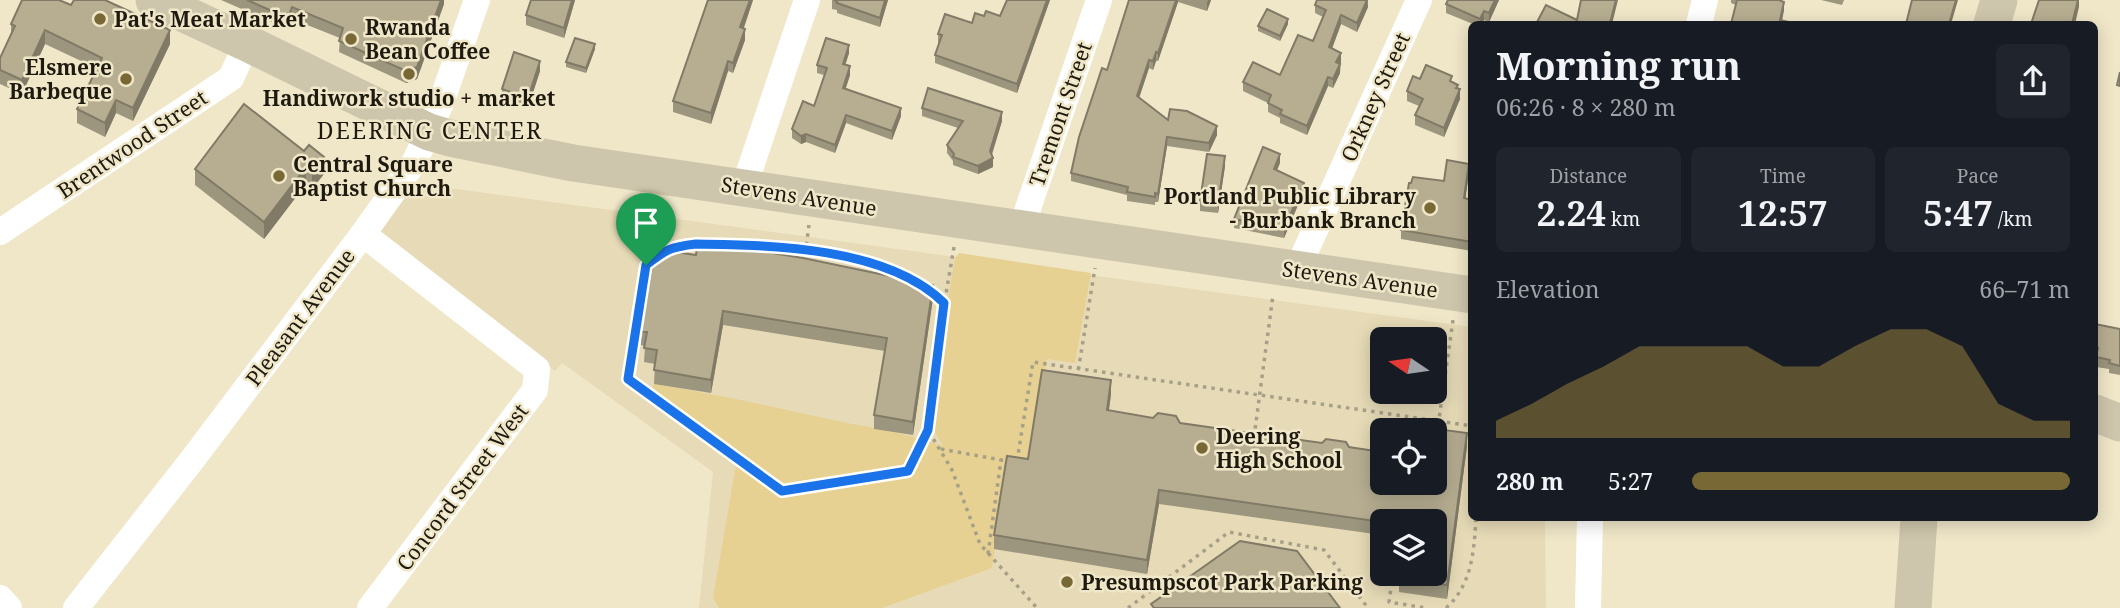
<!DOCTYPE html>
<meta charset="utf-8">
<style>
:root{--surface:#171b24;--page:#20242c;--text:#f1f3f6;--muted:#9ea1a6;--accent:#786836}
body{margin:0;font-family:"Noto Serif",serif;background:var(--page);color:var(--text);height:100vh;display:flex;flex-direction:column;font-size:26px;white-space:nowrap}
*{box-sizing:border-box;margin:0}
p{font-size:23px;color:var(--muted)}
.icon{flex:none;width:38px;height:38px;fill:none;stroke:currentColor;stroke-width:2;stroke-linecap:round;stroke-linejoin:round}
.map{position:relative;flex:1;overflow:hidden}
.details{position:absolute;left:1468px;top:21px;width:630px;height:500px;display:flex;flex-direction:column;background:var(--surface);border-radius:10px;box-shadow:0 4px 18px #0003}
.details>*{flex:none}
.needle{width:46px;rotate:283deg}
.controls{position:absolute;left:1370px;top:327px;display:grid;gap:14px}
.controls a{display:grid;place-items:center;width:77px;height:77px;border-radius:10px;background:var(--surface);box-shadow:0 4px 18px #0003;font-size:35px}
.pin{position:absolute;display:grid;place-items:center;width:60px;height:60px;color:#fff;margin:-72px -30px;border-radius:50% 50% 50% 0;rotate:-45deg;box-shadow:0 0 7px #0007}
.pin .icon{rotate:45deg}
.round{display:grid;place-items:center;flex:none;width:74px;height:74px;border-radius:10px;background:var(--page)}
.overview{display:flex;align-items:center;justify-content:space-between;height:119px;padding:0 28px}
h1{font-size:38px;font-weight:700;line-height:52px}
.metrics{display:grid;grid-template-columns:repeat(3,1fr);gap:10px;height:119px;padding:7px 28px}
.metrics div{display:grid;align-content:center;border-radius:10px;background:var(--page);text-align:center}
.metrics b{font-size:35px;font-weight:700}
.metrics small{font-size:19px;font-weight:400}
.metrics p{font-size:19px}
.chart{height:196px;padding:14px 28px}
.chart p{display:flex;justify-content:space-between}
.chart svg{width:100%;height:126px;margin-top:7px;fill:var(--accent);opacity:.7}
ul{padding:0 28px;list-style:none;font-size:23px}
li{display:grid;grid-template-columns:112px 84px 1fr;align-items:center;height:52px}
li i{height:18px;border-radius:9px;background:var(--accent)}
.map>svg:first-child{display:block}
.built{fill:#e7dbb7;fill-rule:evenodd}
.green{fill:#e6d192}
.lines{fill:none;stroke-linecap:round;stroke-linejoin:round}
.path{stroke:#a7a089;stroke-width:3.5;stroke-dasharray:3.5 5;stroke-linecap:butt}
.street{stroke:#fff;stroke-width:26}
.secondary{stroke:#cec6ac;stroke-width:37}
.wall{fill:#9d967e}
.shaded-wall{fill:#807a66}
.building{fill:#b7ae92;stroke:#807a66;stroke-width:2}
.route-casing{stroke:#fff;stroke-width:14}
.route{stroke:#1a73e8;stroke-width:9}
.poi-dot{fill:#786836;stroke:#f0e7c9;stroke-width:2.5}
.labels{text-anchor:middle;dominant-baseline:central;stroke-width:5;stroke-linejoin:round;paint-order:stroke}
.poi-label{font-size:21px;font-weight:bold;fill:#1e1a10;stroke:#f0e7c9;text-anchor:start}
.street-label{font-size:21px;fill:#1e1a10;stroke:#f0e7c9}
.neighbourhood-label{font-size:23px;letter-spacing:2px;fill:#1e1a10;stroke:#f0e7c9}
</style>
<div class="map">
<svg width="2120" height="608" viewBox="0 0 2120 608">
<rect width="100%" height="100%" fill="#f0e7c9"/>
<path class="built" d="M 412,183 L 1472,327 L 1472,518 L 1545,518 L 1546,608 L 699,608 L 713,472 L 562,363 L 555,371 L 372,238 ZM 1382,340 L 1435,340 L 1435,392 L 1382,392 ZM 1382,430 L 1435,430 L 1435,483 L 1382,483 ZM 1382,522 L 1435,522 L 1435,574 L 1382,574 Z"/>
<path class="green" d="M 959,253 L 1091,273 L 1075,363 L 1047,359 L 1028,472 L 1007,470 L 992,568 L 882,608 L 719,608 L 713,598 L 737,459 L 650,394 L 654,384 C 715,394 774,407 833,420 C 871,428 907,433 943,446 L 932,427 L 949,293 L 955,258 Z"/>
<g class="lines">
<g class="path">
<polyline points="656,205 628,379 782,491 909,471 928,430"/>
<path d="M 712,244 C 765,244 817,249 869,264 C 886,269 904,274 919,283"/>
<polyline points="954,247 942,317 928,430 952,470 980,544 1037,608"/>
<polyline points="662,253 673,246 701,244"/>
<polyline points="804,262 809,225"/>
<polyline points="932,291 944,303"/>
<polyline points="1077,378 1095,268"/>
<polyline points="1437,433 1453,320"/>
<polyline points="1254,437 1273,295"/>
<polyline points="941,449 1001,460"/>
<polyline points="1017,461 1033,362 1472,426"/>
<polyline points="988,554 1001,460 1010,461"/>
<polyline points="1393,574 1389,602 1426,608"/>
<polyline points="1128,608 1229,532 1324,550 1368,608"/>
<path d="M 1446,608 C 1472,585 1474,551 1476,518"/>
</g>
<g class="street">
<polyline points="1699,24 1705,0"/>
<polyline points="744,187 807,0"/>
<polyline points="1021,229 1099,0"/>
<polyline points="0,232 231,78 247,43"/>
<polyline points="363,234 537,369 535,390 370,608"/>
<polyline points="1297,270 1419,0"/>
<polyline points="0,598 9,608"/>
<polyline points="76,608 192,460 363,234 415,161 441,103 477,0"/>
<polyline points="1588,608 1590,518"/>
</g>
<g class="secondary">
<polyline points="154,0 247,43 429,132 450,138 573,163 1472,295"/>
<polyline points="1992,24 1999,0"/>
<polyline points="2095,413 2120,423"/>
<polyline points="1913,608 1919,518"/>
</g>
</g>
<g class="wall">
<polygon points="221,0 444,0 444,4 417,79 406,83 339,52 340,38 292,19 288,29"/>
<polygon points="531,0 575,0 564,38 526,25 526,15"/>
<polygon points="753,0 744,28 745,40 733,73 728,71 711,124 673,112 673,101"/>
<polygon points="832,0 888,0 880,27 837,13 837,10 832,9"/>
<polygon points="1050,0 1017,93 935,63 935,55 939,43 938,43 938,34 972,23 984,16 1000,16"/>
<polygon points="1129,0 1211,0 1207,11 1178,2 1158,61 1156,61 1153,70 1149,68 1139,98 1168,120 1217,135 1209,152 1167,146 1158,202 1155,202 1155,205 1127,201 1127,195 1071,181 1071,173 1107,70"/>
<polygon points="1368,0 1368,7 1357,32 1341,24 1332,49 1341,62 1340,73 1333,88 1328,86 1307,135 1280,123 1280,118 1268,112 1268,103 1243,91 1243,82 1280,75 1313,41 1323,17 1315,13 1315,5"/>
<polygon points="1499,0 1489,22 1484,20 1482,24 1473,24 1446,13 1446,4"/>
<polygon points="1731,0 1781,0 1784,10 1782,21 1731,24 1736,5 1731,3"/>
<polygon points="1821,0 1844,0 1842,5"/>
<polygon points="71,5 170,44 133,121 116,113 105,137 77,123 77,109 96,68 45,44 22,94 0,84 0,58 11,33 11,24"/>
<polygon points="1288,24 1280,41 1258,31 1258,26"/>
<polygon points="595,49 586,73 566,67 566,62"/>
<polygon points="849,53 845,65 850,75 846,88 901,116 892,140 846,123 835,153 806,142 801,144 792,138 792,129 814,106 824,75 817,73 817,65"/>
<polygon points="540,71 528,108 502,99 502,89"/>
<polygon points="1420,79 1452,82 1458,88 1460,99 1444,137 1415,125 1415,115 1419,106 1407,101 1407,91"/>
<polygon points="922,108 1002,121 992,155 993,167 978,174 953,165 953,161 947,153 947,145 958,128 922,116"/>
<polygon points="304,151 324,174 312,189 306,184 264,239 195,185 195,169"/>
<polygon points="1280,163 1277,170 1304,191 1284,238 1234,228 1234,219"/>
<polygon points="1225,166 1218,213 1200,211 1200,201"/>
<polygon points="1469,173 1465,199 1472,200 1472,251 1401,239 1401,230 1444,181"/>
<polygon points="655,249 933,298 913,435 874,429 874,415 885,351 723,325 711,393 654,384 655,364 644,362 645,346 641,345 641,332"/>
<polygon points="2095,324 2120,329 2120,375 2109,373 2109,369 2096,367 2096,357 2095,357"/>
<polygon points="1111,394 1109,410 1180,423 1349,447 1382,483 1467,446 1447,599 1399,592 1399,578 1435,522 1382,522 1382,543 1382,535 1159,504 1147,574 994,549 994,535 1028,459"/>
</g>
<g class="shaded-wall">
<polygon points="441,0 444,0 444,4 417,79 406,83 406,71"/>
<polygon points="572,0 575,0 564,38 564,28"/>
<polygon points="750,0 753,0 740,38 740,27"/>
<polygon points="885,0 888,0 880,27 880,18"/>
<polygon points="1047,0 1050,0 1017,93 1017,84"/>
<polygon points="1176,0 1178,0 1178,2 1158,61 1158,53"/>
<polygon points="1208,0 1211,0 1207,11 1207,3"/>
<polygon points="1367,0 1368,7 1357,32 1357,23"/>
<polygon points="1495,0 1499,0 1489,22 1489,13"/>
<polygon points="1616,0 1618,0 1612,24 1610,24"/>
<polygon points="1956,0 1958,0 1951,24 1949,24"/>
<polygon points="2078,0 2079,0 2079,7 2075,24 2072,24"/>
<polygon points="1784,2 1784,10 1781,24 1780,20"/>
<polygon points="292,7 292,19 288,29 288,18"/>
<polygon points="1484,11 1484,20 1482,24 1480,24 1480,19"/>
<polygon points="1341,15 1341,24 1329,56 1329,47"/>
<polygon points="1288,19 1288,24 1280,41 1280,36"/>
<polygon points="745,29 745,40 733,73 733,63"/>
<polygon points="45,30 45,44 22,94 22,80"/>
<polygon points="170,30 170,44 133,121 133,108"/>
<polygon points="595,44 595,49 586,73 586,68"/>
<polygon points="849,45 849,53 843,72 843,64"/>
<polygon points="1156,52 1156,61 1153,70 1153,61"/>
<polygon points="1341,53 1341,62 1336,71 1336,62"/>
<polygon points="1149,60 1149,68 1137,104 1137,96"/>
<polygon points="540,61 540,71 528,108 528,98"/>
<polygon points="728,61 728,71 711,124 711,113"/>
<polygon points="1340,64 1340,73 1333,88 1333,79"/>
<polygon points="850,66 850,75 843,96 843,88"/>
<polygon points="1328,77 1328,86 1307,135 1307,126"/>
<polygon points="1460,89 1460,99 1444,137 1444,128"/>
<polygon points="116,100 116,113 105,137 105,123"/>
<polygon points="901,108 901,116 892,140 892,131"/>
<polygon points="1002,112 1002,121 990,159 993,158 993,167 978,174 978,166 990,151"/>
<polygon points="846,115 846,123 835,153 835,145"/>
<polygon points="1217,126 1217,135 1209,152 1209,143"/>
<polygon points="806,134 806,142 801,144 801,136"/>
<polygon points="1167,137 1167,146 1158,202 1158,194"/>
<polygon points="1280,154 1280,163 1274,177 1274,169"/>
<polygon points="1225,156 1225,166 1218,213 1218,204"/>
<polygon points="324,157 324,174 312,189 312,173"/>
<polygon points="1469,164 1469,173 1464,208 1464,198"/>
<polygon points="306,167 306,184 264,239 264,222"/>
<polygon points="1304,183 1304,191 1284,238 1284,229"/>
<polygon points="933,285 933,298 913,435 913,422"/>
<polygon points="723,311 723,325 711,393 711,380"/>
<polygon points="1111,380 1111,394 1107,423 1107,410"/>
<polygon points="1467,433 1467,446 1447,599 1447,585"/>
<polygon points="1159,490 1159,504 1147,574 1147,560"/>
</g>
<g class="building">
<polygon points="22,0 59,0 71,5 74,0 105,0 170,30 133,108 116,100 105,123 77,109 102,58 45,30 22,80 0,70 0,58 15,26 11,24"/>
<polygon points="247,0 441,0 417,67 406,71 339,41 343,28 292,7 288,18"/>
<polygon points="531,0 572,0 564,28 526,15"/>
<polygon points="708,0 750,0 740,27 745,29 733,63 728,61 711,113 673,101"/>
<polygon points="834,0 885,0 880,18 837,3 837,1"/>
<polygon points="1007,0 1047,0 1017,84 935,55 942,35 938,34 945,14 972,23 975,13 984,16 986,11 1000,16"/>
<polygon points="1129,0 1176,0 1158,53 1156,52 1153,61 1149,60 1137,96 1168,120 1170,109 1187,111 1217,126 1209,143 1167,137 1158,194 1155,193 1155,197 1127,192 1128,187 1071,173 1079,137 1102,68 1107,70"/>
<polygon points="1317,0 1367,0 1357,23 1341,15 1329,47 1341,53 1336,62 1340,64 1333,79 1328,77 1307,126 1280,114 1282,110 1268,103 1271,95 1243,82 1253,62 1280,75 1298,35 1313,41 1326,10 1315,5"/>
<polygon points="1448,0 1495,0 1489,13 1484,11 1480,19 1446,4"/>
<polygon points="1581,0 1616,0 1610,23 1616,24 1536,24 1546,5 1577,20"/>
<polygon points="1737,0 1779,0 1784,2 1780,20 1797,24 1731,24"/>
<polygon points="1912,0 1956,0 1949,24 1906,24"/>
<polygon points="2039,0 2078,0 2072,24 2031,24"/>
<polygon points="1267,9 1288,19 1280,36 1258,26"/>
<polygon points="575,38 595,44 586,68 566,62"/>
<polygon points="826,38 849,45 843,64 850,66 843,88 901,108 892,131 846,115 835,145 806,134 801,136 792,129 803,101 814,106 827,68 817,65"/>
<polygon points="514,52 540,61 528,98 502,89"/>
<polygon points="1426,65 1452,76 1450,81 1458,85 1456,88 1460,89 1444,128 1415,115 1423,99 1407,91 1413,76 1420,79"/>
<polygon points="2120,72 2120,86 2117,85"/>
<polygon points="928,88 1002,112 990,151 993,158 978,166 953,157 954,154 947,145 963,121 922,108"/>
<polygon points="244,104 304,151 309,145 324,157 312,173 306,167 264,222 195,169"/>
<polygon points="1263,147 1280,154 1274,169 1304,183 1284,229 1234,219"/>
<polygon points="1207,154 1225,156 1218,204 1200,201"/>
<polygon points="1447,160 1469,164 1464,198 1472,200 1472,242 1401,230 1409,183 1411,183 1413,177 1444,181"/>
<polygon points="698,241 803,258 933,285 913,422 874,415 887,338 723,311 711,380 654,370 657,350 644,348 647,332 641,332 655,249 696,255"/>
<polygon points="2095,324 2120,329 2120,366 2109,363 2110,360 2096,357 2098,348 2095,348"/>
<polygon points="1042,370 1111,380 1107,410 1153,418 1158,413 1176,416 1180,423 1322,443 1326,439 1346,442 1349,447 1382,452 1382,483 1435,483 1435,430 1399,430 1400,424 1467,433 1447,585 1399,578 1400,574 1435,574 1435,522 1382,522 1382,530 1382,522 1159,490 1147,560 994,535 1007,456 1028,459"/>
<polygon points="1240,541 1297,551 1340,608 1154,608 1151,604"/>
</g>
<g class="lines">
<g class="route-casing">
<path id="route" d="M 696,244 C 772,245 887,247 944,303 L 928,430 L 908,471 L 782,491 L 628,379 L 646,265 C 667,249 670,247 696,244 Z"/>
</g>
<use href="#route" class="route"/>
</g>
<g class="poi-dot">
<circle cx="100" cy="19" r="7"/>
<circle cx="351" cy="39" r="7"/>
<circle cx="409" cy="74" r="7"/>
<circle cx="126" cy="79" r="7"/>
<circle cx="279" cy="176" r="7"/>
<circle cx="1430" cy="208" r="7"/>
<circle cx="1202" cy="448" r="7"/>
<circle cx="1067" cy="582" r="7"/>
</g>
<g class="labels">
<g class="poi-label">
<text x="114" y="19">Pat's Meat Market</text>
<text x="365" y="27">Rwanda<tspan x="365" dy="24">Bean Coffee</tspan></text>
<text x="112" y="67" text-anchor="end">Elsmere<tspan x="112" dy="24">Barbeque</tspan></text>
<text x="409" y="98" text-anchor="middle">Handiwork studio + market</text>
<text x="293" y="164">Central Square<tspan x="293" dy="24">Baptist Church</tspan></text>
<text x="1416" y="196" text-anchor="end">Portland Public Library<tspan x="1416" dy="24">- Burbank Branch</tspan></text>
<text x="1216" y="436">Deering<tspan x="1216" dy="24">High School</tspan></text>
<text x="1081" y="582">Presumpscot Park Parking</text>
</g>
<g class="street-label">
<text transform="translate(1375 97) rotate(-66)">Orkney Street</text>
<text transform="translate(1060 114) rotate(-71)">Tremont Street</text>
<text transform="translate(132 144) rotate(-34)">Brentwood Street</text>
<text transform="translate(799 196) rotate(9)">Stevens Avenue</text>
<text transform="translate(1360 279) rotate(8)">Stevens Avenue</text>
<text transform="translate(300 317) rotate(-53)">Pleasant Avenue</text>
<text transform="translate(462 487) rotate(-53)">Concord Street West</text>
</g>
<g class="neighbourhood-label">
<text x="430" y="130">DEERING CENTER</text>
</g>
</g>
</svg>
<div class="controls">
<a><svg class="needle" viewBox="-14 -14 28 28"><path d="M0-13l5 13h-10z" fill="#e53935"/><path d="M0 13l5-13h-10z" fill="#9ea1a6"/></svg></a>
<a><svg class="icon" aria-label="locate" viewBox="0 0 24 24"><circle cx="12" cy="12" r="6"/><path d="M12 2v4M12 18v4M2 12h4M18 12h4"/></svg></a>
<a><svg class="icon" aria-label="layers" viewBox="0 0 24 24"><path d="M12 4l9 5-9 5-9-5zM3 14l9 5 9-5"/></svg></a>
</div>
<div class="pin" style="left:646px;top:265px;background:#1e9e55"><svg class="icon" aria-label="arrive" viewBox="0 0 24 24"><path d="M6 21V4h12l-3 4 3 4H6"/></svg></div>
<section class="details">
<div class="overview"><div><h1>Morning run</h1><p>06:26 · 8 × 280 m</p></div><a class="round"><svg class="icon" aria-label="share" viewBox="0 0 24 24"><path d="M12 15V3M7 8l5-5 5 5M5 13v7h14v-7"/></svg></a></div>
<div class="metrics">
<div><p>Distance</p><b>2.24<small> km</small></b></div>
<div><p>Time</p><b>12:57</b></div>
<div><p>Pace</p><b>5:47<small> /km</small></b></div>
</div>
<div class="chart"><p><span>Elevation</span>66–71 m</p>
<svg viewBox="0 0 160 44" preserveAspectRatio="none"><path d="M0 44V38L10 32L20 25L30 19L40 12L50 12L60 12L70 12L80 19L90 19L100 12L110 6L120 6L130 12L140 32L150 38L160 38V44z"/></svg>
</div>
<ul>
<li><b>280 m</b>5:27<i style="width:100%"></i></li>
</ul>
</section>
</div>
